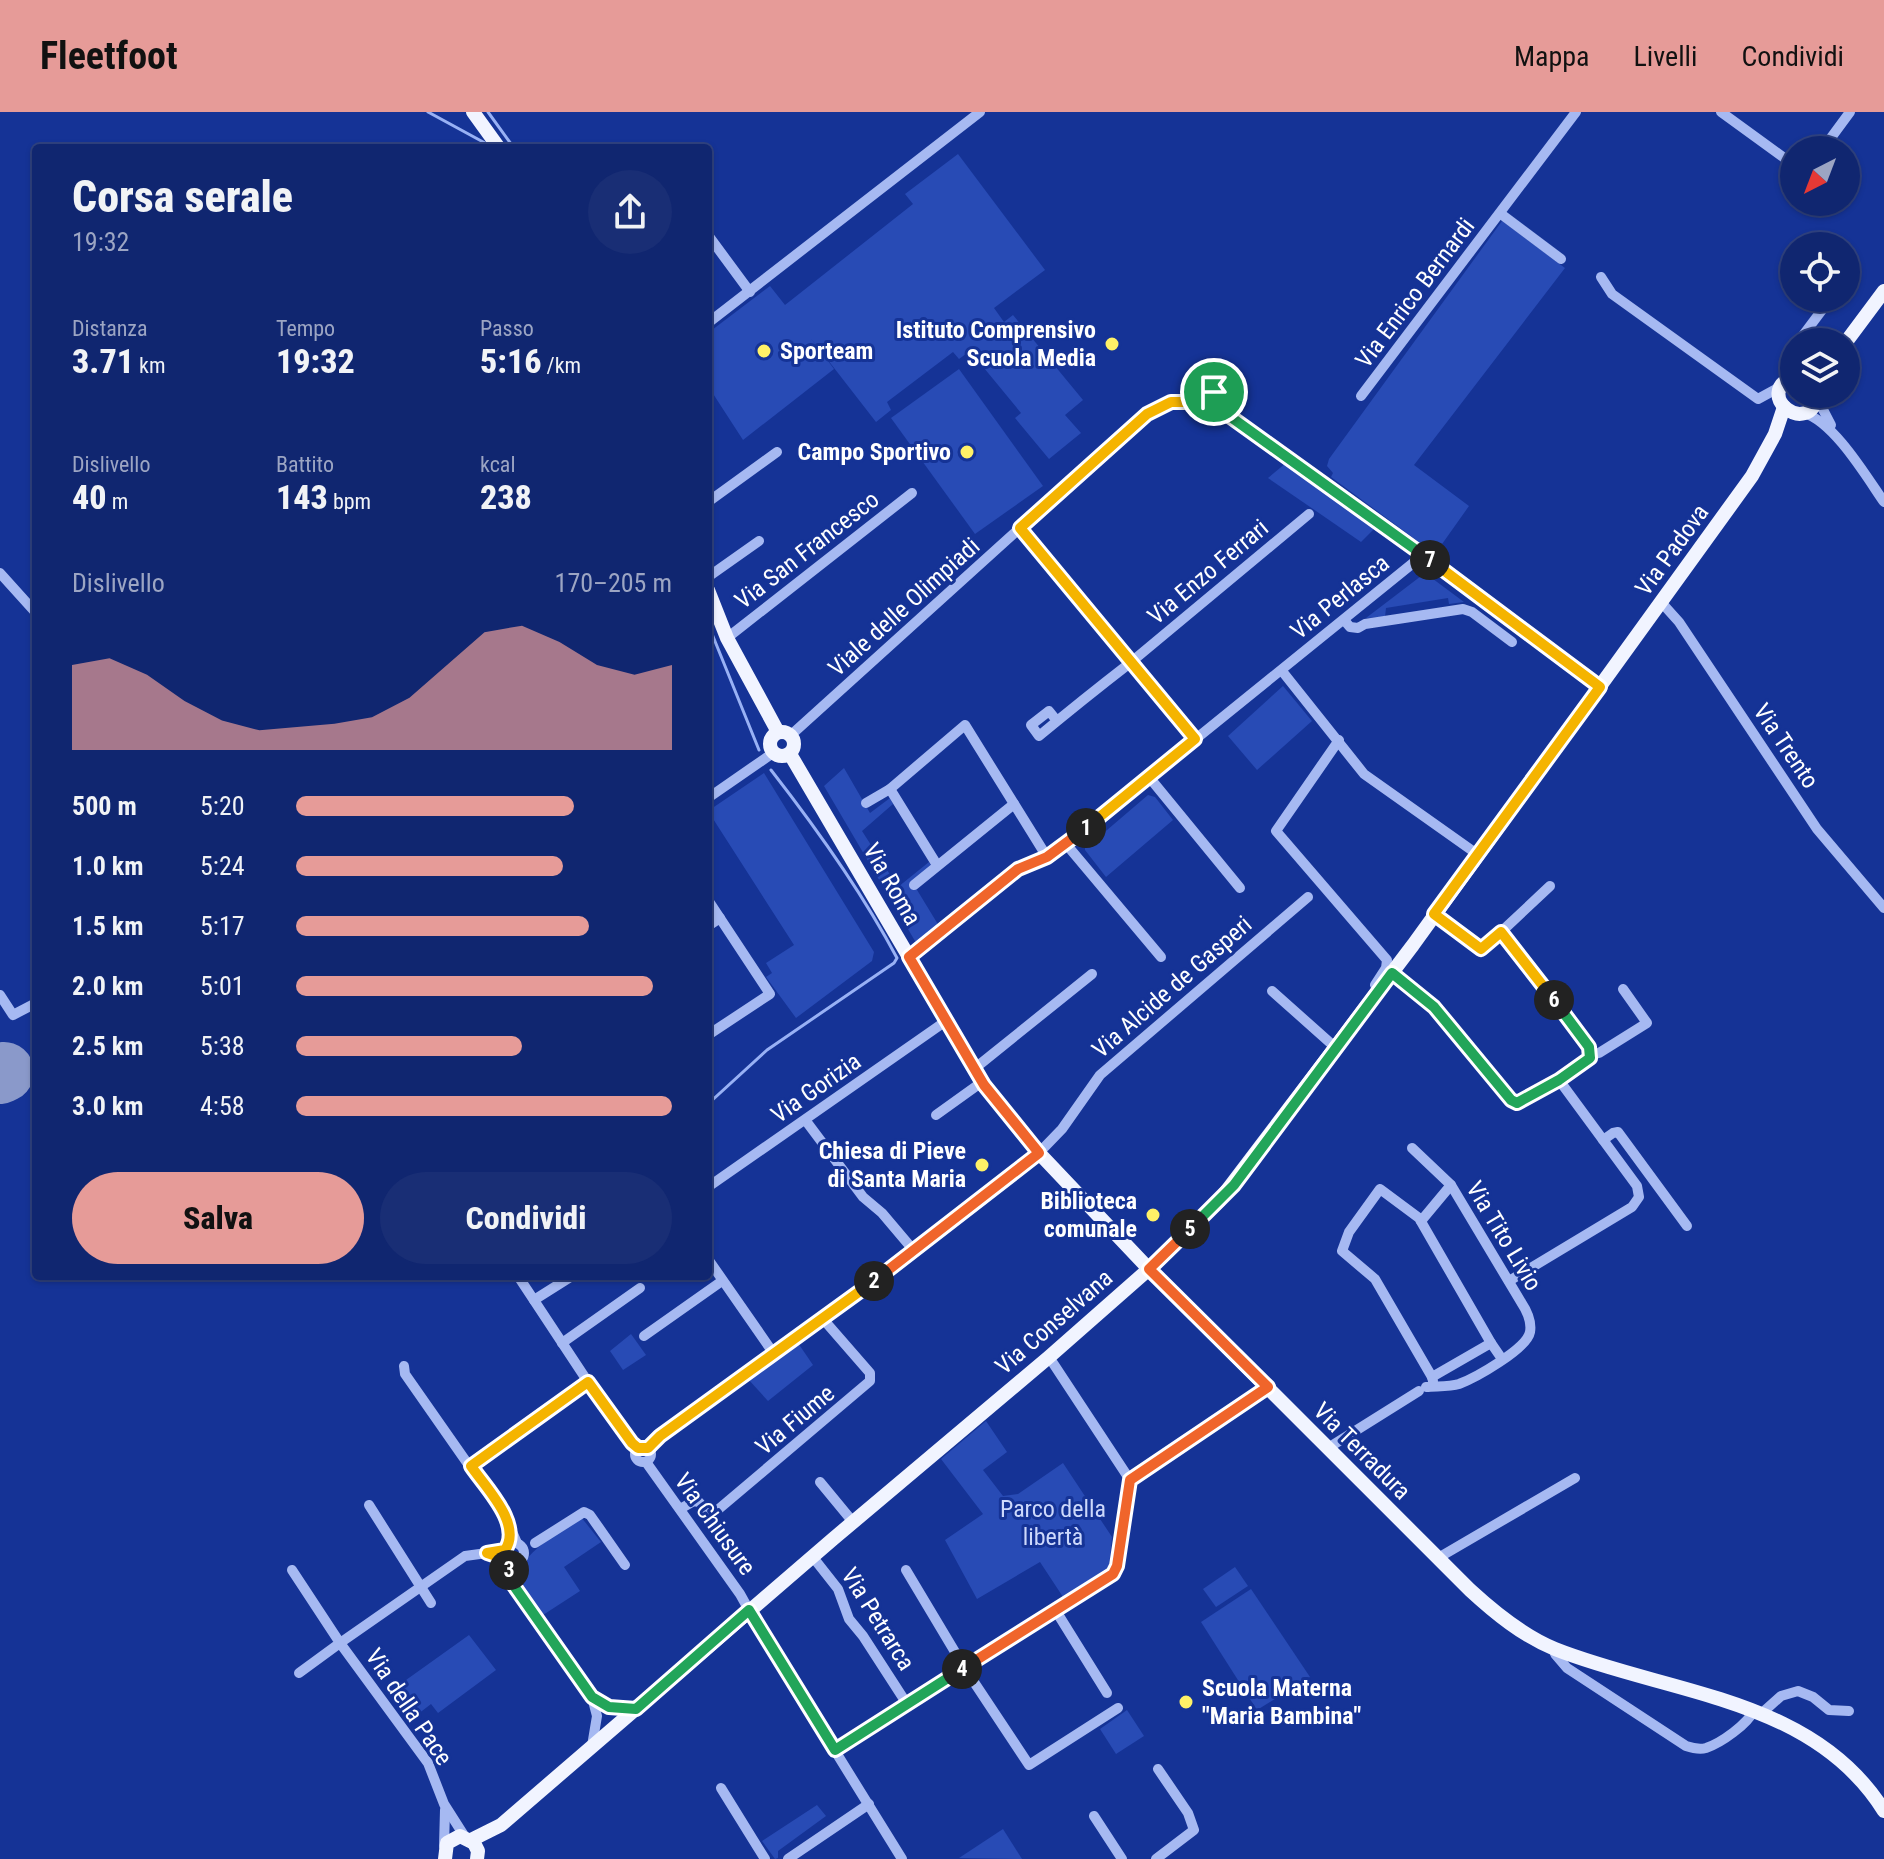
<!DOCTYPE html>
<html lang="it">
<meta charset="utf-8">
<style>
:root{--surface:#102670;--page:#192e75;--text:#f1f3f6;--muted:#9ca5c3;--line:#304383;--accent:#e69b98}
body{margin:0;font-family:"Roboto Condensed",sans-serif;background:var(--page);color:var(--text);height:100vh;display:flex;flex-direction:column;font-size:30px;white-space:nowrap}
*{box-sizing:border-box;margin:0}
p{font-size:26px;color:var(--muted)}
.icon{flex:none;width:44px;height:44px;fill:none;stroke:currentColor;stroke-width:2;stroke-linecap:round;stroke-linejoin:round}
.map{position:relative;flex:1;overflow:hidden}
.panel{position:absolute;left:32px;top:32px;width:680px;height:1136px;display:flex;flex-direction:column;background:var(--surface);border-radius:8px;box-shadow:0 2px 6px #0004,0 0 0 2px var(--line)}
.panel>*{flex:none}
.needle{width:52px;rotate:222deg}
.tools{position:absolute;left:1780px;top:24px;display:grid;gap:16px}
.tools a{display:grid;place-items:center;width:80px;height:80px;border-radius:50%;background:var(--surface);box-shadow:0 2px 6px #0004,0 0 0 2px var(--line);font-size:40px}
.pin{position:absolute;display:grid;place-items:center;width:68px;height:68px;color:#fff;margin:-34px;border:4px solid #fff;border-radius:50%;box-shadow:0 2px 8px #0007}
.km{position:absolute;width:40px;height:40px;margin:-20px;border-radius:50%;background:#222;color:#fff;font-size:22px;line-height:40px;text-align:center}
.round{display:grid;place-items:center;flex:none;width:84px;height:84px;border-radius:42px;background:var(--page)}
.headline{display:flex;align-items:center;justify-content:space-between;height:136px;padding:0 40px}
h1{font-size:44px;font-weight:800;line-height:60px}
.figures{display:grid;grid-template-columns:repeat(3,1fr);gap:12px;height:136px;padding:8px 40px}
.figures div{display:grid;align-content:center}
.figures b{font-size:34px;font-weight:800}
.figures small{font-size:22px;font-weight:400}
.figures p{font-size:22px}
.chart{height:224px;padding:16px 40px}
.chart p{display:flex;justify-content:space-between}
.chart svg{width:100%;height:144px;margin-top:8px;fill:var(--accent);opacity:.7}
.action{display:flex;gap:16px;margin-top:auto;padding:16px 40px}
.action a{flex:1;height:92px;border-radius:48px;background:var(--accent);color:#111;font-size:32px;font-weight:800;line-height:92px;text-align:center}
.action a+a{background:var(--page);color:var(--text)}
ul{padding:0 40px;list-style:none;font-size:26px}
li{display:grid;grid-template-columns:128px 96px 1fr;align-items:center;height:60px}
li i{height:20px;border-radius:10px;background:var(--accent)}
header{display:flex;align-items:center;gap:48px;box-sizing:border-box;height:112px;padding:0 40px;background:var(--accent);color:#111}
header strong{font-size:38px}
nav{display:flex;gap:44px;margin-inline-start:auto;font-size:28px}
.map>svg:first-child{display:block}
.green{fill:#284bb5}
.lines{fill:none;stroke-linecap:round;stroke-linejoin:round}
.stream{stroke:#98b1f5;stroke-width:3}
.runway{stroke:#8a99ca;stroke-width:60}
.minor{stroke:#a6b9f2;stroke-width:10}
.major{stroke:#f1f4ff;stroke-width:14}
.split-1-casing{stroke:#fff;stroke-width:16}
.split-2-casing{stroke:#fff;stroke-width:16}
.split-3-casing{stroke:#fff;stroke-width:16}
.split-4-casing{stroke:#fff;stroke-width:16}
.split-5-casing{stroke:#fff;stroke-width:16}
.split-6-casing{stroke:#fff;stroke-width:16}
.split-7-casing{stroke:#fff;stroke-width:16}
.split-8-casing{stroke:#fff;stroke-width:16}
.split-1{stroke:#f5b400;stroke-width:10}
.split-2{stroke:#f0652b;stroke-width:10}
.split-3{stroke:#f5b400;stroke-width:10}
.split-4{stroke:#22a559;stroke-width:10}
.split-5{stroke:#f0652b;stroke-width:10}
.split-6{stroke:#22a559;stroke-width:10}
.split-7{stroke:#f5b400;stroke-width:10}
.split-8{stroke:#22a559;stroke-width:10}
.poi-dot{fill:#fff167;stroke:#153396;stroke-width:3}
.labels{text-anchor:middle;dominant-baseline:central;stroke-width:6;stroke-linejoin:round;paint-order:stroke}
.street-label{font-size:24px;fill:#fff;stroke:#153396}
.poi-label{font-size:24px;font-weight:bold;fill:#fff;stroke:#153396;text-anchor:end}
.park-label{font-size:24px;fill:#cdd9fc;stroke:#153396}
</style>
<header>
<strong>Fleetfoot</strong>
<nav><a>Mappa</a><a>Livelli</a><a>Condividi</a></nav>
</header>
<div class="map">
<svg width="1884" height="1747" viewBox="0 0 1884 1747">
<rect width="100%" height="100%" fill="#153396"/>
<g class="green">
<polygon points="958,42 1045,158 994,196 1004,210 1013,203 1083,288 1065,303 1081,321 1049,347 1015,306 1021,301 970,239 959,247 953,240 887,290 891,298 876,310 810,225 834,257 743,328 708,274 708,221 770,174 785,193 913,92 905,82"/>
<polygon points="1502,109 1565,156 1414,353 1469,394 1435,442 1331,365 1333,361 1327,354 1329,347"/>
<polygon points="959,257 1043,374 975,422 891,306"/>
<polygon points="1286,351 1375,416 1361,430 1268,366"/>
<polygon points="1425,461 1464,490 1449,492 1448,486 1386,496 1385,505 1366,506"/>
<polygon points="1283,574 1312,609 1257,658 1228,624"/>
<polygon points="844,656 870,701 890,686 893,692 862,719 898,775 929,750 932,755 914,773 939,814 919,831 915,829 824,674"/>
<polygon points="764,661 874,840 872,849 796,906 766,865 772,861 766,851 794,833 708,699"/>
<polygon points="1148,683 1155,685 1173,708 1106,765 1085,738 1085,732 1090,728 1093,730"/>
<polygon points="631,1222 646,1243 623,1258 610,1239"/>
<polygon points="798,1231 813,1253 768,1289 748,1267"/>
<polygon points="986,1309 1007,1340 983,1358 1003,1384 1018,1382 1063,1351 1112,1425 1109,1455 1063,1485 1040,1450 977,1487 945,1428 983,1402 941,1347"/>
<path d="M 581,1405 L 601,1430 L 564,1455 L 580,1479 L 543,1503 L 517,1466 C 519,1444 562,1417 581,1405 Z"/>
<polygon points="1235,1455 1248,1474 1216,1495 1203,1477"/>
<polygon points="1251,1477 1310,1565 1257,1598 1201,1510"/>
<polygon points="469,1523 496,1558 438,1601 431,1592 409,1609 392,1578"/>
<polygon points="1127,1598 1144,1624 1116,1642 1100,1617"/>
<polygon points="817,1693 826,1704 778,1739 778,1746 775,1747 762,1729"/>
<polygon points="1003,1717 1022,1747 959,1746"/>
</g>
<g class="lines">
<g class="stream">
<polyline points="428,0 485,31 488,36"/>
<polyline points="488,0 514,36"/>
<polyline points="708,512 759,638"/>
<path d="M 708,992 L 767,938 L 894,851 L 897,846 C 862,780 817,717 771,658"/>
</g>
<polyline class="runway" points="0,962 4,960"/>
<g class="minor">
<polyline points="1721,0 1794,53"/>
<polyline points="1822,38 1850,0"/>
<polyline points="1501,102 1561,147"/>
<polyline points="708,123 750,180"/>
<polyline points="1601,165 1612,182 1758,287 1780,275"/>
<polyline points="708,211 980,0"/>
<polyline points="1798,230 1822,198"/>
<polyline points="1786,267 1789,245 1794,236"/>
<circle cx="1208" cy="289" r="11"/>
<polyline points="1361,284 1576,0"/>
<polyline points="1817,286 1831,313"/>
<polyline points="1217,295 1423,443 1600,575"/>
<path d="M 1804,301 C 1834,310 1866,364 1884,390"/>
<polyline points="708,390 777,340"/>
<polyline points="1020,416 1195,627"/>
<polyline points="0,461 36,501"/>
<polyline points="708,465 759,429"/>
<polyline points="1661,490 1679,510 1817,717 1884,796"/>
<polyline points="1344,508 1350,515 1358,516 1365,512 1463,497 1472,500 1512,530"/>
<polyline points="727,526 912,381"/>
<polyline points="1282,559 1364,662 1477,742"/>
<path d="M 1057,609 L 1049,599 L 1031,613 L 1039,624 C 1069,599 1099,575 1130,551 L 1309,402"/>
<path d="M 791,623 L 1136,311 C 1153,297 1173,284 1196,290"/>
<polyline points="1339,628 1276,719 1387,848 1386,856 1375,873"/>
<polyline points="1149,665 1240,776"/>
<polyline points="708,686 773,641"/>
<polyline points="866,691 890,677"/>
<polyline points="1066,732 1161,845"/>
<polyline points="937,753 890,677 965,613 1047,745"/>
<polyline points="914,773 1014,692"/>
<polyline points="708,788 770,882 708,923"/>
<polyline points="1434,802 1481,837 1501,820 1519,840 1589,935 1591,943"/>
<polyline points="708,814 720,806"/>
<polyline points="1501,820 1550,774"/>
<polyline points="909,845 1018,757 1047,745 1066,732 1423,443"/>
<path d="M 1392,861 L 1434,895 L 1511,988 L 1517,991 C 1537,980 1580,962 1591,943 L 1599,941 L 1647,911 L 1623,877"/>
<polyline points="1272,879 1336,936"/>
<polyline points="0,883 13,903 36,891"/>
<polyline points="974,957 1092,862"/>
<polyline points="936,1003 982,970"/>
<polyline points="806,1009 863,1085 882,1101 915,1140"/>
<polyline points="1603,1028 1613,1021 1618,1020 1687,1114"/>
<path d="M 1412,1036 L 1451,1073 L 1521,1190 C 1527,1199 1532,1209 1530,1220 C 1527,1237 1475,1266 1459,1272 C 1449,1275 1437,1274 1426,1275"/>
<polyline points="708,1075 946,909"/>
<polyline points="1421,1109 1451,1073"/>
<polyline points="708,1147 774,1242"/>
<polyline points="518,1164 588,1270 638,1336"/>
<polyline points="1509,1169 1632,1095 1639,1085 1637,1074 1559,968"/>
<polyline points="534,1188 572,1164"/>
<polyline points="644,1224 722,1169"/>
<polyline points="562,1231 640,1176"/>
<polyline points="404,1254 405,1262 507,1408 517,1431"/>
<polyline points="1432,1265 1375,1167 1342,1139 1349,1120 1380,1077 1419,1106 1491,1231"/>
<polyline points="1433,1269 1432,1265 1491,1231 1502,1247"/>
<circle cx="643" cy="1342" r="8"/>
<polyline points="648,1336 660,1324 915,1140 1033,1047 1062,1017 1100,963 1308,785"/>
<polyline points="1328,1336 1419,1279"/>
<polyline points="646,1350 740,1482 759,1516 902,1747"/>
<polyline points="471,1354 588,1270"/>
<polyline points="1130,1368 1268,1275"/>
<polyline points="820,1370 853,1410"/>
<polyline points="369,1393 431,1491"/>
<polyline points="680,1397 694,1389 699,1390 707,1400 714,1401 870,1269 870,1261 823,1207"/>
<polyline points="535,1431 584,1400 590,1403 625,1453"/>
<circle cx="514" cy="1441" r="10"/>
<polyline points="505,1438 487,1441 508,1448 512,1471 592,1585 597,1604 592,1634"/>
<polyline points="812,1444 838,1477 849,1507 863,1524 907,1592"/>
<polyline points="1438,1446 1575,1366"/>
<polyline points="292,1458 340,1531 299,1561"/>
<polyline points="906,1458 964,1555 1029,1653 1118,1596"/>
<polyline points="1056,1499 1107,1581"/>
<path d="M 1556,1537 L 1555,1542 L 1567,1556 L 1686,1634 C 1692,1636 1699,1638 1706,1636 C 1721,1631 1748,1612 1754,1598"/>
<polyline points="593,1586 609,1595 636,1597"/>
<polyline points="1762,1601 1781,1584 1798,1579 1813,1585 1829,1598 1849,1599"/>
<polyline points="835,1638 1101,1472 1113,1462 1117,1454 1130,1368 1049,1245"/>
<polyline points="721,1676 765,1747"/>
<polyline points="1094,1704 1122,1747"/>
<polyline points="465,1725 444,1692 428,1651 340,1531 465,1444 487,1441"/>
<polyline points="444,1734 445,1698"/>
<polyline points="788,1747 869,1692"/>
<polyline points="1156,1747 1194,1718 1188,1701 1158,1657"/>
</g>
<g class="major">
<polyline points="473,0 499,36"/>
<polyline points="1846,230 1884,179"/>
<path d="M 1794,264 C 1751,282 1810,328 1818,282"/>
<polyline points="708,478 727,526 778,620"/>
<circle cx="782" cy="632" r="12"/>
<path d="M 790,642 L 984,973 L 1039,1041 L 1149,1157 L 1470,1478 C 1495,1501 1523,1524 1555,1537 C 1668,1582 1813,1585 1884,1699"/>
<polyline points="471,1728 501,1713 833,1427 1049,1245 1149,1157 1219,1089 1413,833 1752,364 1775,322 1784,295"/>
<polyline points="445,1747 447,1731 460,1724 474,1731 478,1739 477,1747"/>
</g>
</g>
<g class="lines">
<g class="split-1-casing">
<polyline id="split-1" points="1086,716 1195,627 1020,416 1147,302 1171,290 1196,290 1198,284 1203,279 1214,280"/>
</g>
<g class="split-2-casing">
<polyline id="split-2" points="874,1169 1039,1041 984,973 909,845 1018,757 1047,745 1086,716"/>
</g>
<g class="split-3-casing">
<path id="split-3" d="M 509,1458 L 508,1448 L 487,1441 L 505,1438 C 523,1412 485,1375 471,1354 L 588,1270 L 632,1331 L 638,1336 L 648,1336 L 660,1324 L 874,1169"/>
</g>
<g class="split-4-casing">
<polyline id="split-4" points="509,1458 512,1471 592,1585 609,1595 636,1597 749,1498 835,1638 962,1557"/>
</g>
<g class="split-5-casing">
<polyline id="split-5" points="962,1557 1113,1462 1117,1454 1130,1368 1268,1275 1149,1157 1190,1117"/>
</g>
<g class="split-6-casing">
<polyline id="split-6" points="1190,1117 1234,1073 1392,861 1434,895 1511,988 1517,991 1559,968 1590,946 1589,935 1554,888"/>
</g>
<g class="split-7-casing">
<polyline id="split-7" points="1430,448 1600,575 1434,802 1481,837 1501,820 1554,888"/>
</g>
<g class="split-8-casing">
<polyline id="split-8" points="1214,280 1219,286 1217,295 1221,298 1430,448"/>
</g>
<use href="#split-1" class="split-1"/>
<use href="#split-2" class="split-2"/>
<use href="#split-3" class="split-3"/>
<use href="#split-4" class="split-4"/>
<use href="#split-5" class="split-5"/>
<use href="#split-6" class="split-6"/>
<use href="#split-7" class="split-7"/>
<use href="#split-8" class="split-8"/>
</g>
<g class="poi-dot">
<circle cx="1112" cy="232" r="8"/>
<circle cx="764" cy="239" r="8"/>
<circle cx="967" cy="340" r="8"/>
<circle cx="982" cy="1053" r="8"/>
<circle cx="1153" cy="1103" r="8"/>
<circle cx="1186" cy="1590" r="8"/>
</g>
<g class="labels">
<g class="street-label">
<text transform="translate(1415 181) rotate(-53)">Via Enrico Bernardi</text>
<text transform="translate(807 438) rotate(-38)">Via San Francesco</text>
<text transform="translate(1672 438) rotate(-54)">Via Padova</text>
<text transform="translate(1208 460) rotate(-40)">Via Enzo Ferrari</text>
<text transform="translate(1340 485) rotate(-39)">Via Perlasca</text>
<text transform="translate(904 495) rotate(-42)">Viale delle Olimpiadi</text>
<text transform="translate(1786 634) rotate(56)">Via Trento</text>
<text transform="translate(892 772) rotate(60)">Via Roma</text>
<text transform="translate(1172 875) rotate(-41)">Via Alcide de Gasperi</text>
<text transform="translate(816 976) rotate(-35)">Via Gorizia</text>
<text transform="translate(1504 1124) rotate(59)">Via Tito Livio</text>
<text transform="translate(1054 1210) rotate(-41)">Via Conselvana</text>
<text transform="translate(795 1308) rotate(-40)">Via Fiume</text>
<text transform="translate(1362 1339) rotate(45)">Via Terradura</text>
<text transform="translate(715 1412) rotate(54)">Via Chiusure</text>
<text transform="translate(878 1507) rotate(58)">Via Petrarca</text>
<text transform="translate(409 1595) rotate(56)">Via della Pace</text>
</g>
<g class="poi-label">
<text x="1096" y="218">Istituto Comprensivo<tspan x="1096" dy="28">Scuola Media</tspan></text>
<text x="780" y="239" text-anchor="start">Sporteam</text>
<text x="951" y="340">Campo Sportivo</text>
<text x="966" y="1039">Chiesa di Pieve<tspan x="966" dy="28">di Santa Maria</tspan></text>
<text x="1137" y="1089">Biblioteca<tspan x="1137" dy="28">comunale</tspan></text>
<text x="1202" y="1576" text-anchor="start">Scuola Materna<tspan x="1202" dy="28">"Maria Bambina"</tspan></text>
</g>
<g class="park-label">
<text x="1053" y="1397">Parco della<tspan x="1053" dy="28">libertà</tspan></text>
</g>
</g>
</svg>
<div class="tools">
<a><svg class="needle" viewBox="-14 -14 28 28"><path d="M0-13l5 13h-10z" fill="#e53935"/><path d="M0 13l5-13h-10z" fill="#9ca5c3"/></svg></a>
<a><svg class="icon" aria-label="locate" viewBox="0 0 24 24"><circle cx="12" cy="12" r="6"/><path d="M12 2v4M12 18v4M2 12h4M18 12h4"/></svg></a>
<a><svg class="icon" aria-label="layers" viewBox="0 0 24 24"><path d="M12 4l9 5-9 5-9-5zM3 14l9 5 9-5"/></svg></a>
</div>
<div class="pin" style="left:1214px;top:280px;background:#1e9e55"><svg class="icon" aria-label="arrive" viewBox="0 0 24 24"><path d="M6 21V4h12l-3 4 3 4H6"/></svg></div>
<b class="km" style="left:1086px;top:716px">1</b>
<b class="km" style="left:874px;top:1169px">2</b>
<b class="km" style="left:509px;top:1458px">3</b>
<b class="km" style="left:962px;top:1557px">4</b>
<b class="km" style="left:1190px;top:1117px">5</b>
<b class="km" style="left:1554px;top:888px">6</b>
<b class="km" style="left:1430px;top:448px">7</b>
<section class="panel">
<div class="headline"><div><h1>Corsa serale</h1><p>19:32</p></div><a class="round"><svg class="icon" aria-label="share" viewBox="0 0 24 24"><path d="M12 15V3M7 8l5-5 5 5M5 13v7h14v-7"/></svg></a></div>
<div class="figures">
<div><p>Distanza</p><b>3.71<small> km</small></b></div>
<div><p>Tempo</p><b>19:32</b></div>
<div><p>Passo</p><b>5:16<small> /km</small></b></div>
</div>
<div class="figures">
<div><p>Dislivello</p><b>40<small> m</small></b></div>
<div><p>Battito</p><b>143<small> bpm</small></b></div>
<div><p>kcal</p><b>238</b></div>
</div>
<div class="chart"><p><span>Dislivello</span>170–205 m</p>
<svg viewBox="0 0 160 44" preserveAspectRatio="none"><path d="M0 44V18L10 16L20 21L30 29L40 35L50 38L60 37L70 36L80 34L90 28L100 18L110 8L120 6L130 11L140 18L150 21L160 18V44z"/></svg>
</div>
<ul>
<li><b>500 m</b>5:20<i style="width:74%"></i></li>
<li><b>1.0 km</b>5:24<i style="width:71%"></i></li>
<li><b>1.5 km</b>5:17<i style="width:78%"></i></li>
<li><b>2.0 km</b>5:01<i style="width:95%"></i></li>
<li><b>2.5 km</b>5:38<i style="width:60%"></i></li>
<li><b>3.0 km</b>4:58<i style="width:100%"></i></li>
</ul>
<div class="action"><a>Salva</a><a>Condividi</a></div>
</section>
</div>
